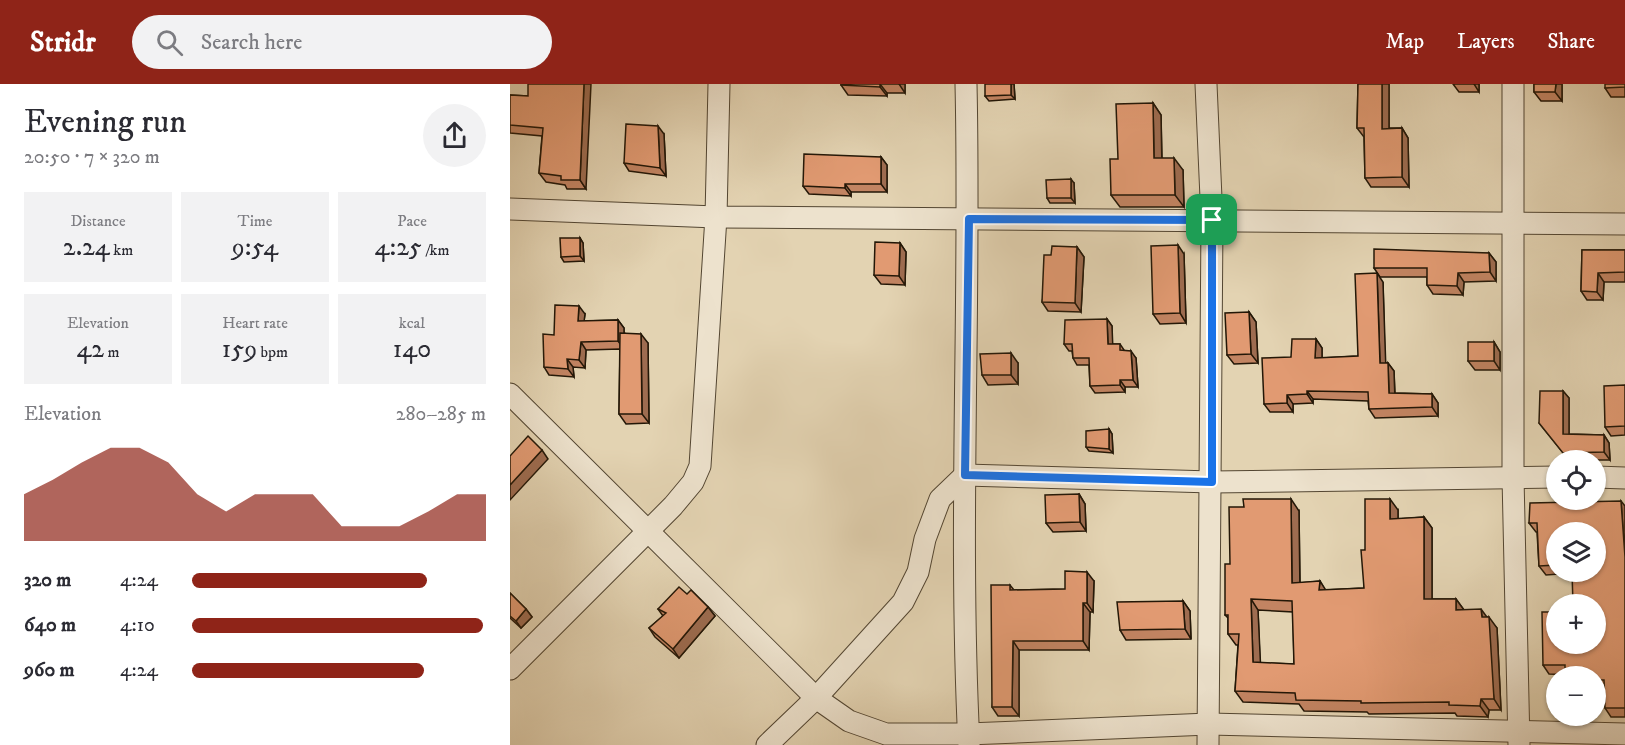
<!DOCTYPE html>
<meta charset="utf-8">
<style>
:root{--surface:#fff;--page:#f2f2f3;--text:#2b2b33;--muted:#7c7c81;--accent:#8f2418}
body{margin:0;font-family:"IM FELL DW Pica",serif;background:var(--page);color:var(--text);height:100vh;display:flex;flex-direction:column;font-size:22px;white-space:nowrap}
*{box-sizing:border-box;margin:0}
p{font-size:20px;color:var(--muted)}
.icon{flex:none;width:33px;height:33px;fill:none;stroke:currentColor;stroke-width:2;stroke-linecap:round;stroke-linejoin:round}
.map{position:relative;flex:1;overflow:hidden}
.details{display:flex;flex-direction:column;background:var(--surface);width:510px}
.details>*{flex:none}
.tools{position:absolute;left:1036px;top:366px;display:grid;gap:12px}
.tools a{display:grid;place-items:center;width:60px;height:60px;border-radius:50%;background:var(--surface);box-shadow:0 2px 4px #0004;font-size:30px}
.pin{position:absolute;display:grid;place-items:center;width:51px;height:51px;color:#fff;margin:-26px;border-radius:12px;box-shadow:0 3px 9px #0006}
.round{display:grid;place-items:center;flex:none;width:63px;height:63px;border-radius:32px;background:var(--page)}
.headline{display:flex;align-items:center;justify-content:space-between;height:102px;padding:0 24px}
h1{font-size:33px;font-weight:600;line-height:45px}
.figures{display:grid;grid-template-columns:repeat(3,1fr);gap:9px;height:102px;padding:6px 24px}
.figures div{display:grid;align-content:center;border-radius:0px;background:var(--page);text-align:center}
.figures b{font-size:26px;font-weight:600}
.figures small{font-size:16px;font-weight:400}
.figures p{font-size:16px}
.chart{height:168px;padding:12px 24px}
.chart p{display:flex;justify-content:space-between}
.chart svg{width:100%;height:108px;margin-top:6px;fill:var(--accent);opacity:.7}
ul{padding:0 24px;list-style:none;font-size:20px}
li{display:grid;grid-template-columns:96px 72px 1fr;align-items:center;height:45px}
li i{height:15px;border-radius:8px;background:var(--accent)}
header{display:flex;align-items:center;gap:36px;box-sizing:border-box;height:84px;padding:0 30px;background:var(--accent);color:#fff}
header strong{font-size:28px}
nav{display:flex;gap:33px;margin-inline-start:auto;font-size:21px}
.search{width:420px;height:54px;background:var(--page);display:flex;align-items:center;gap:15px;box-sizing:border-box;padding:0 21px;border-radius:33px;color:var(--muted);font-size:22px}
main{display:flex;flex:1;min-height:0}
.map>svg:first-child{display:block}
.lines{fill:none;stroke-linecap:round;stroke-linejoin:round}
.minor-casing{stroke:#534632;stroke-width:23}
.minor{stroke:#ede2cd;stroke-width:21}
.wall{fill:#c28462;stroke:#231707;stroke-width:1.5;fill-rule:evenodd}
.shaded-wall{fill:#9e6c50;stroke:#231707;stroke-width:1.5}
.building{fill:#e19a72;stroke:#231707;stroke-width:1.5;fill-rule:evenodd}
.route-casing{stroke:#fff;stroke-width:12}
.route{stroke:#1a73e8;stroke-width:8}
</style>
<header>
<strong>Stridr</strong>
<div class="search"><svg class="icon" aria-label="search" viewBox="0 0 24 24"><circle cx="10" cy="10" r="6"/><path d="M15 15l6 6"/></svg>Search here</div>
<nav><a>Map</a><a>Layers</a><a>Share</a></nav>
</header>
<main>
<section class="details">
<div class="headline"><div><h1>Evening run</h1><p>20:50 · 7 × 320 m</p></div><a class="round"><svg class="icon" aria-label="share" viewBox="0 0 24 24"><path d="M12 15V3M7 8l5-5 5 5M5 13v7h14v-7"/></svg></a></div>
<div class="figures">
<div><p>Distance</p><b>2.24<small> km</small></b></div>
<div><p>Time</p><b>9:54</b></div>
<div><p>Pace</p><b>4:25<small> /km</small></b></div>
</div>
<div class="figures">
<div><p>Elevation</p><b>42<small> m</small></b></div>
<div><p>Heart rate</p><b>159<small> bpm</small></b></div>
<div><p>kcal</p><b>140</b></div>
</div>
<div class="chart"><p><span>Elevation</span>280–285 m</p>
<svg viewBox="0 0 160 44" preserveAspectRatio="none"><path d="M0 44V25L10 19L20 12L30 6L40 6L50 12L60 25L70 32L80 25L90 25L100 25L110 38L120 38L130 38L140 32L150 25L160 25V44z"/></svg>
</div>
<ul>
<li><b>320 m</b>4:24<i style="width:80%"></i></li>
<li><b>640 m</b>4:10<i style="width:99%"></i></li>
<li><b>960 m</b>4:24<i style="width:79%"></i></li>
</ul>
</section>
<div class="map">
<svg width="1115" height="661" viewBox="0 0 1115 661">
<rect width="100%" height="100%" fill="#e3d3b2"/>
<filter id="stains"><feTurbulence type="fractalNoise" baseFrequency=".00333" numOctaves="4"/><feColorMatrix values="0 0 0 0 .2 0 0 0 0 .09 0 0 0 0 .02 0 0 0 .5 -.17"/></filter>
<radialGradient id="worn" r=".72"><stop offset=".6" stop-color="#630" stop-opacity="0"/><stop offset="1" stop-color="#630" stop-opacity=".3"/></radialGradient>
<g class="lines">
<g class="minor-casing">
<g id="minor">
<path d="M 456,0 C 461,220 448,441 459,661"/>
<polyline points="696,0 702,137 698,661"/>
<polyline points="1003,0 1003,393 1009,661"/>
<polyline points="0,125 206,133 1115,140"/>
<polyline points="0,310 306,614 339,637 376,650 458,650 699,640 1115,650"/>
<polyline points="1086,393 1115,394"/>
<polyline points="0,585 163,422 183,398 190,382 206,133 209,0"/>
<polyline points="257,661 306,614 393,518 408,488 415,455 430,415 455,391 702,398 1047,393"/>
</g>
</g>
<use href="#minor" class="minor"/>
</g>
<g class="wall">
<polygon points="331,0 395,0 395,9 377,9 377,12 338,11 331,1"/>
<polygon points="504,0 505,15 479,17 475,12"/>
<polygon points="848,0 879,0 879,44 892,44 898,54 899,103 861,103 855,94 854,53 847,44"/>
<polygon points="943,0 969,0 969,8 949,8"/>
<polygon points="1024,0 1052,0 1052,17 1031,17 1024,8"/>
<polygon points="1115,0 1115,13 1101,13 1095,4"/>
<polygon points="0,11 18,12 76,105 57,105 55,101 36,98 29,89 32,52 0,49"/>
<polygon points="643,19 651,31 652,74 673,86 674,123 610,123 601,111 608,75"/>
<polygon points="154,50 156,92 119,87 114,79"/>
<polygon points="371,73 377,81 377,108 341,108 341,112 299,110 293,102"/>
<polygon points="564,99 565,119 540,119 537,114"/>
<polygon points="70,154 73,159 74,177 54,178 51,173"/>
<polygon points="390,159 396,168 395,201 371,200 364,191"/>
<polygon points="567,163 574,173 571,228 538,227 532,218 541,171"/>
<polygon points="1072,166 1115,166 1115,198 1094,198 1093,216 1077,216 1071,207"/>
<polygon points="979,169 986,178 986,197 954,198 953,211 923,210 917,201 917,193 870,193 864,184"/>
<polygon points="674,170 676,239 650,240 643,230"/>
<polygon points="873,198 875,279 878,279 884,287 885,309 922,310 928,319 928,332 865,334 859,325 858,317 803,315 803,319 783,320 783,328 760,328 754,320 781,273 806,255 812,264 812,274 848,272"/>
<polygon points="739,228 746,238 748,279 724,280 717,271"/>
<polygon points="75,230 74,237 108,236 114,244 114,249 138,259 139,339 116,340 109,330 110,265 76,266 75,284 63,283 64,293 39,291 34,283 44,251"/>
<polygon points="597,235 602,242 602,260 610,260 614,266 626,274 628,303 615,303 615,308 585,309 580,302 579,281 567,281 563,274 562,267 559,267 554,260"/>
<polygon points="984,258 990,268 990,286 965,286 958,277"/>
<polygon points="508,279 508,300 478,301 472,291"/>
<polygon points="1115,301 1115,351 1101,352 1095,343"/>
<polygon points="1053,307 1059,314 1059,350 1094,351 1099,359 1100,376 1059,376 1029,339"/>
<polygon points="599,345 602,350 603,369 579,367 576,363"/>
<polygon points="569,410 575,420 576,447 543,448 536,439"/>
<path d="M 1115,422 L 1115,633 L 1101,633 L 1095,624 L 1094,605 L 1086,605 L 1086,592 L 1039,590 L 1033,581 L 1086,560 L 1062,489 L 1036,491 L 1029,482 L 1027,448 L 1026,448 L 1019,439 ZM 1047,448 L 1086,488 L 1047,488 Z"/>
<path d="M 888,426 L 888,435 L 914,433 L 922,444 L 922,515 L 946,515 L 954,526 L 977,533 L 987,544 L 991,626 L 979,626 L 978,633 L 947,632 L 945,629 L 859,630 L 857,628 L 794,627 L 789,620 L 733,618 L 725,607 L 728,561 L 726,561 L 718,550 L 718,534 L 715,531 L 789,427 L 790,499 L 810,497 L 815,506 L 854,504 L 855,466 ZM 748,526 L 783,528 L 784,580 L 750,579 Z"/>
<polygon points="584,497 583,528 580,528 579,566 509,566 509,632 488,632 482,623 500,501 504,506 555,505"/>
<polygon points="0,509 16,525 22,533 11,544 0,534"/>
<polygon points="177,510 198,523 205,532 169,574 145,553 139,544 153,532 148,525"/>
<polygon points="673,517 680,527 681,555 616,556 610,546"/>
</g>
<g class="shaded-wall">
<polygon points="74,0 81,0 76,105 70,96"/>
<polygon points="370,0 377,9 377,12 370,3"/>
<polygon points="389,0 395,0 395,9"/>
<polygon points="501,0 504,0 505,15 501,11"/>
<polygon points="872,0 879,0 879,54 872,45"/>
<polygon points="964,0 969,0 969,8"/>
<polygon points="1046,0 1052,0 1052,17 1045,8"/>
<polygon points="643,19 651,31 652,86 644,74"/>
<polygon points="148,42 154,50 156,92 150,84"/>
<polygon points="892,44 898,54 899,103 892,93"/>
<polygon points="371,73 377,81 377,108 371,100"/>
<polygon points="664,74 673,86 674,123 665,111"/>
<polygon points="561,95 564,99 565,119 561,114"/>
<polygon points="335,100 341,108 341,112 335,104"/>
<polygon points="70,154 73,159 74,177 70,172"/>
<polygon points="390,159 396,168 395,201 389,192"/>
<polygon points="668,161 674,170 676,239 670,229"/>
<polygon points="567,163 574,173 571,228 565,219"/>
<polygon points="979,169 986,178 986,197 980,188"/>
<polygon points="867,189 873,198 876,288 870,279"/>
<polygon points="948,189 954,198 953,211 947,202"/>
<polygon points="1088,189 1094,198 1093,216 1087,208"/>
<polygon points="69,222 75,230 73,246 68,237"/>
<polygon points="739,228 746,238 748,279 741,270"/>
<polygon points="597,235 602,242 603,267 598,260"/>
<polygon points="108,236 114,244 114,265 108,257"/>
<polygon points="131,250 138,259 139,339 132,330"/>
<polygon points="806,255 812,264 812,283 805,274"/>
<polygon points="71,258 76,266 75,284 69,276"/>
<polygon points="984,258 990,268 990,286 984,277"/>
<polygon points="621,267 626,274 628,303 623,296"/>
<polygon points="501,269 508,279 508,300 501,291"/>
<polygon points="57,275 63,283 64,293 58,285"/>
<polygon points="878,279 884,287 885,317 879,309"/>
<polygon points="610,296 615,303 615,308 610,301"/>
<polygon points="797,307 803,315 803,319 797,310"/>
<polygon points="1053,307 1059,314 1059,358 1053,350"/>
<polygon points="922,310 928,319 928,332 922,323"/>
<polygon points="777,311 783,320 783,328 777,319"/>
<polygon points="599,345 602,350 603,369 599,365"/>
<polygon points="1094,351 1099,359 1100,376 1094,368"/>
<polygon points="32,366 38,375 0,416 0,401"/>
<polygon points="569,410 575,420 576,447 570,438"/>
<polygon points="781,415 789,427 790,510 782,499"/>
<polygon points="880,415 888,426 888,446 880,435"/>
<polygon points="1111,417 1115,422 1115,473"/>
<polygon points="914,433 922,444 922,527 914,515"/>
<polygon points="577,488 584,497 583,528 577,519"/>
<polygon points="810,497 817,508 809,506"/>
<polygon points="741,515 748,526 751,590 743,578"/>
<polygon points="946,515 954,526 946,526"/>
<polygon points="673,517 680,527 681,555 675,545"/>
<polygon points="573,519 580,528 579,566 573,557"/>
<polygon points="198,523 205,532 169,574 163,565"/>
<polygon points="16,525 22,533 11,544 6,537"/>
<polygon points="971,525 979,536 979,533 987,544 991,626 984,615"/>
<polygon points="503,557 509,566 509,632 502,623"/>
<polygon points="971,615 979,626 978,633 970,622"/>
</g>
<g class="building">
<polygon points="18,0 74,0 70,96 51,96 51,92 29,89 33,44 0,41 0,11 18,12"/>
<polygon points="331,0 370,0 370,3 331,1"/>
<polygon points="475,0 501,0 501,11 475,12"/>
<polygon points="848,0 872,0 872,45 892,44 892,93 855,94 854,44 847,44"/>
<polygon points="1024,0 1046,0 1045,8 1024,8"/>
<polygon points="1095,0 1115,0 1115,3 1095,4"/>
<polygon points="643,19 644,74 664,74 665,111 601,111 600,75 608,75 606,20"/>
<polygon points="116,40 148,42 150,84 114,79"/>
<polygon points="294,70 371,73 371,100 335,100 335,104 293,102"/>
<polygon points="561,95 561,114 537,114 536,96"/>
<polygon points="50,154 70,154 70,172 51,173"/>
<polygon points="365,158 390,159 389,192 364,191"/>
<polygon points="668,161 670,229 643,230 641,162"/>
<polygon points="542,162 567,163 565,219 532,218 534,171 541,171"/>
<polygon points="864,165 979,169 980,188 948,189 947,202 917,201 917,184 864,184"/>
<polygon points="1072,166 1115,166 1115,188 1088,189 1087,208 1071,207"/>
<polygon points="867,189 870,279 878,279 879,309 922,310 922,323 859,325 858,308 797,307 797,310 777,311 777,319 754,320 752,274 781,273 782,255 806,255 805,274 848,272 845,190"/>
<polygon points="45,221 69,222 68,237 108,236 108,257 71,258 69,276 57,275 58,285 34,283 33,250 44,251"/>
<polygon points="739,228 741,270 717,271 715,229"/>
<polygon points="597,235 598,260 610,260 610,266 621,267 623,296 610,296 610,301 580,302 579,274 563,274 562,260 554,260 555,236"/>
<polygon points="110,249 131,250 132,330 109,330"/>
<rect x="958" y="258" width="26" height="19"/>
<polygon points="501,269 501,291 472,291 470,270"/>
<polygon points="1115,301 1115,342 1095,343 1094,302"/>
<polygon points="1030,307 1053,307 1053,350 1094,351 1094,368 1053,369 1029,339"/>
<polygon points="599,345 599,365 576,363 576,347"/>
<polygon points="18,352 32,366 0,401 0,372"/>
<polygon points="569,410 570,438 536,439 535,411"/>
<path d="M 733,415 L 781,415 L 782,499 L 810,497 L 809,506 L 854,504 L 851,466 L 855,466 L 855,415 L 880,415 L 880,435 L 914,433 L 914,515 L 946,515 L 946,526 L 971,525 L 972,533 L 979,533 L 984,615 L 971,615 L 970,622 L 939,621 L 939,618 L 851,619 L 851,617 L 786,616 L 785,609 L 725,607 L 729,550 L 718,550 L 718,531 L 715,531 L 715,480 L 720,480 L 719,423 L 734,423 ZM 741,515 L 782,517 L 784,580 L 743,578 Z"/>
<polygon points="1111,417 1115,473 1115,624 1095,624 1094,596 1086,596 1086,592 1055,592 1055,581 1033,581 1032,528 1047,528 1047,560 1086,560 1086,520 1063,520 1062,488 1086,488 1086,448 1047,448 1047,481 1029,482 1027,439 1019,439 1020,419"/>
<polygon points="555,487 577,488 577,519 573,519 573,557 503,557 502,623 482,623 481,501 500,501 500,506 555,505"/>
<polygon points="169,503 177,510 181,506 198,523 163,565 139,544 156,529 148,525"/>
<polygon points="0,509 16,525 6,537 0,532"/>
<polygon points="673,517 675,545 610,546 607,518"/>
</g>
<g class="lines">
<g class="route-casing">
<polygon id="route" points="459,135 702,136 702,398 455,391"/>
</g>
<use href="#route" class="route"/>
</g>
<rect width="100%" height="100%" filter="url(#stains)"/>
<rect width="100%" height="100%" fill="url(#worn)"/>
</svg>
<div class="tools">
<a><svg class="icon" aria-label="locate" viewBox="0 0 24 24"><circle cx="12" cy="12" r="6"/><path d="M12 2v4M12 18v4M2 12h4M18 12h4"/></svg></a>
<a><svg class="icon" aria-label="layers" viewBox="0 0 24 24"><path d="M12 4l9 5-9 5-9-5zM3 14l9 5 9-5"/></svg></a>
<a>+</a>
<a>−</a>
</div>
<div class="pin" style="left:702px;top:136px;background:#1e9e55"><svg class="icon" aria-label="arrive" viewBox="0 0 24 24"><path d="M6 21V4h12l-3 4 3 4H6"/></svg></div>
</div>
</main>
